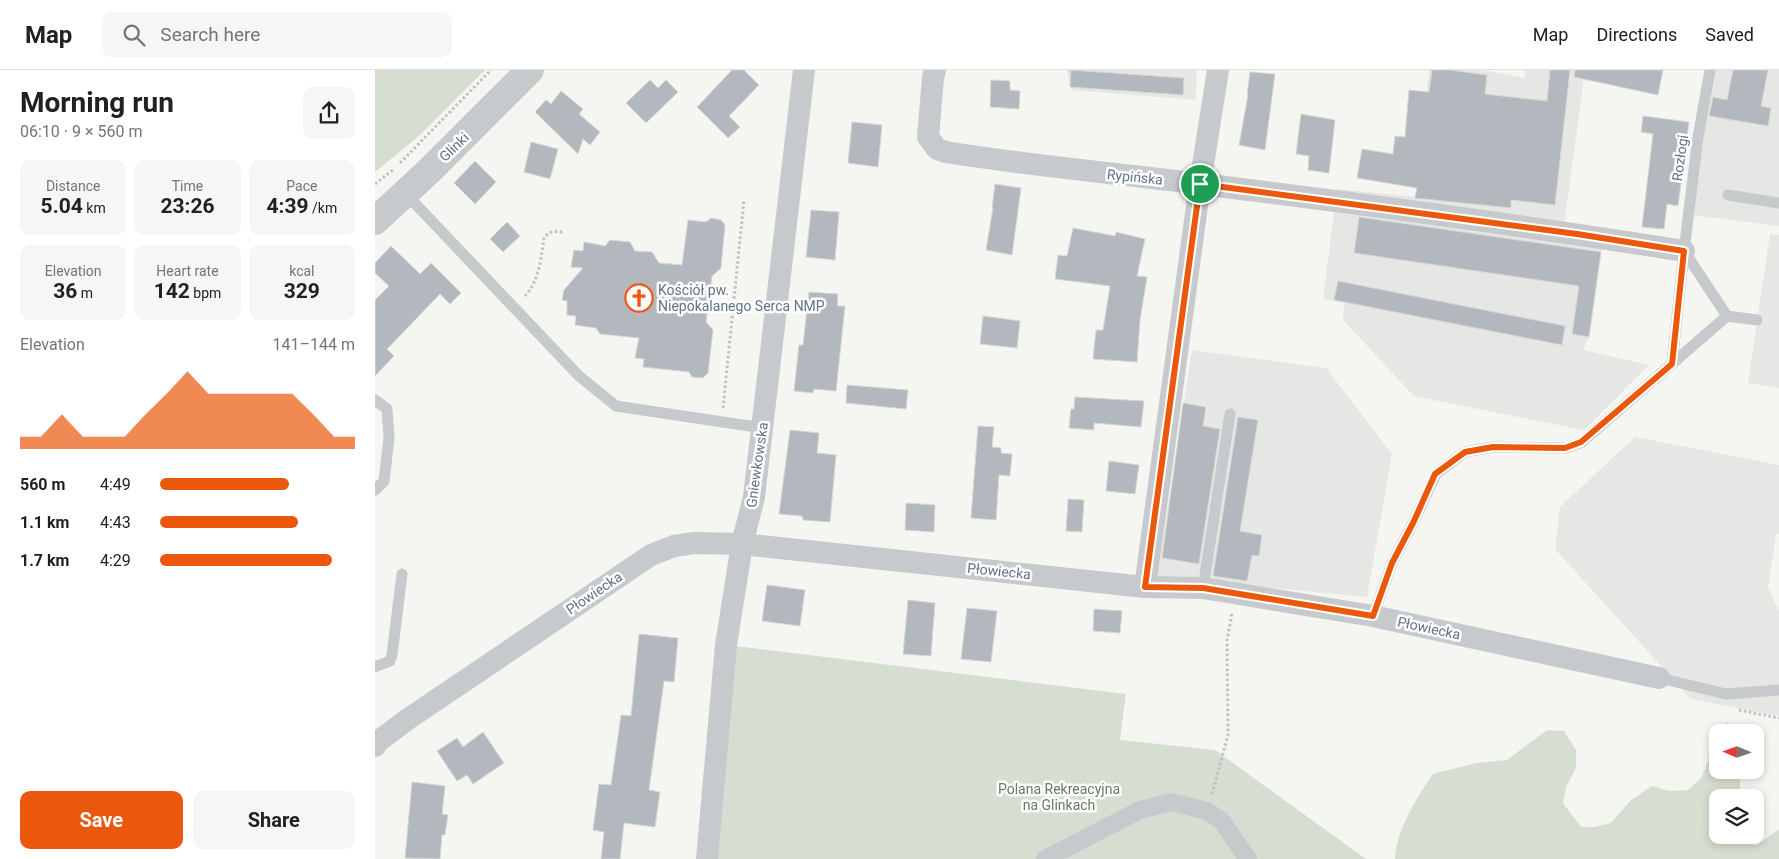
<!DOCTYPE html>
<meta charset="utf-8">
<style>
:root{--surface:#fff;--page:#f6f6f6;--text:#202124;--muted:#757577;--line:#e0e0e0;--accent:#ea580c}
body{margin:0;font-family:Roboto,sans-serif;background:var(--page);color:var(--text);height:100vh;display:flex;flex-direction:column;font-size:19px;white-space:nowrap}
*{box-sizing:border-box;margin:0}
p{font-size:16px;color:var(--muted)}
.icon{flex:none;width:28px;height:28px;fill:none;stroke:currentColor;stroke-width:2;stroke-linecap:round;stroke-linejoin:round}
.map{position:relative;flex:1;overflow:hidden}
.details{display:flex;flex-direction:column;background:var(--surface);width:375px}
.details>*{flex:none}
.needle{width:32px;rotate:272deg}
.controls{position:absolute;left:1334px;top:654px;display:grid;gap:10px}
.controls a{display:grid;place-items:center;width:55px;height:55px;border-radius:10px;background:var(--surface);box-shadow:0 2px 8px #0003;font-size:25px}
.pin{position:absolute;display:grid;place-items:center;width:42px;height:42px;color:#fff;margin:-21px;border:2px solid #fff;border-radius:50%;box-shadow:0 1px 5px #0007}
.round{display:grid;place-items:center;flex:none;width:52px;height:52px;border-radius:10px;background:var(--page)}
.headline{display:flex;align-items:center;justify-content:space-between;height:85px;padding:0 20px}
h1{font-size:28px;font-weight:700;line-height:38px}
.figures{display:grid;grid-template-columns:repeat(3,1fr);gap:8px;height:85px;padding:5px 20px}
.figures div{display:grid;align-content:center;border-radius:10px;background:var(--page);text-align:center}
.figures b{font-size:21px;font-weight:700}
.figures small{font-size:14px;font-weight:400}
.figures p{font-size:14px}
.chart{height:140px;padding:10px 20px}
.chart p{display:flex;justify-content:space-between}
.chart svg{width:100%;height:90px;margin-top:5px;fill:var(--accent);opacity:.7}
.primary-button{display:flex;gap:10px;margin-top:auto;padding:10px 20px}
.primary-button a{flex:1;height:58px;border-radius:10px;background:var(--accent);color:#fff;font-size:20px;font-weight:700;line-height:58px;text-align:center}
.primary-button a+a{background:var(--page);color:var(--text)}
ul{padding:0 20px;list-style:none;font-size:16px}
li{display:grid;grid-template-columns:80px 60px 1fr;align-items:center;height:38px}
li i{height:12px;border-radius:6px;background:var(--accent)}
header{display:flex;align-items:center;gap:30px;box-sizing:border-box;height:70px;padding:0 25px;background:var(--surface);border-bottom:1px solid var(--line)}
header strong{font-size:24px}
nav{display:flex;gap:28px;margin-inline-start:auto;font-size:18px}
.search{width:350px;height:45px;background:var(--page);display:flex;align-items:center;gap:12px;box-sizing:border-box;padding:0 18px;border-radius:10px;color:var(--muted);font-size:19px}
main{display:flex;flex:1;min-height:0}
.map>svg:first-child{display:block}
.built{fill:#e6e7e5}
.green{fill:#d6ded2}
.building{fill:#b2b8be;stroke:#d7d7d4}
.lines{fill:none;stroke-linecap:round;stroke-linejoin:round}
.path{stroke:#c0c1c3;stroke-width:3;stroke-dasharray:2.5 2.5;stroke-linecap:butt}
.service{stroke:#c7cacd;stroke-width:11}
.pedestrian{stroke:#c7cacd;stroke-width:18}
.minor{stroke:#c7cacd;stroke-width:22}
.tertiary{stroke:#c7cacd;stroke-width:28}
.route-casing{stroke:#fff;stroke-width:10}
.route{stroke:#ea580c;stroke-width:6}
.labels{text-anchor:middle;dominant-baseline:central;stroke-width:5;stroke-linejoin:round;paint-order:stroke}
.street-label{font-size:14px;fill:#627385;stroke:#fff}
.poi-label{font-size:14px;fill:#627385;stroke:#fff;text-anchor:start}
.park-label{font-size:14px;fill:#657c61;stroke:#fff}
</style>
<header>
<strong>Map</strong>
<div class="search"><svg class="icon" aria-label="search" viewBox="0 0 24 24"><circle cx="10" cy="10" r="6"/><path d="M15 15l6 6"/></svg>Search here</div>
<nav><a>Map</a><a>Directions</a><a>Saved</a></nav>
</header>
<main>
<section class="details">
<div class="headline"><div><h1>Morning run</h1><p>06:10 · 9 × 560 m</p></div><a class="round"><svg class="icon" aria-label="share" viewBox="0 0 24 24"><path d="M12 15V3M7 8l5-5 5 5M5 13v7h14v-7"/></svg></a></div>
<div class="figures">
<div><p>Distance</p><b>5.04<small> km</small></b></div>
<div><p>Time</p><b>23:26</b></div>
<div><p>Pace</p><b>4:39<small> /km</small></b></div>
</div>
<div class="figures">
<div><p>Elevation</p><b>36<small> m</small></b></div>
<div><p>Heart rate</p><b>142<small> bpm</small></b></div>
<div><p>kcal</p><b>329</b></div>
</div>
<div class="chart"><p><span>Elevation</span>141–144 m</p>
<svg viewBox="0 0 160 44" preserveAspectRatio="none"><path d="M0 44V38L10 38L20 27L30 38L40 38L50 38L60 27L70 17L80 6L90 17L100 17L110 17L120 17L130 17L140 27L150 38L160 38V44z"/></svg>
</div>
<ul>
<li><b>560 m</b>4:49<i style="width:66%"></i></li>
<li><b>1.1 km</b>4:43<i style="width:71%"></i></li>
<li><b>1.7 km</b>4:29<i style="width:88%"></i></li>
</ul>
<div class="primary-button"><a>Save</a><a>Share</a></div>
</section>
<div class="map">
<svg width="1404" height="789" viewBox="0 0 1404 789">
<rect width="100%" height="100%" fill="#f5f6f1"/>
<g class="built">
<polygon points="692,0 821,0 822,10 820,30 696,20"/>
<polygon points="1054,0 1107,0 1149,8 1151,0 1210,0 1187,171 1227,177 1214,267 1208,280 1274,295 1209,360 1039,326 968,250 969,233 948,229 962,119 1041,127"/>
<polygon points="1340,0 1404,0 1404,156 1316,145 1331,47"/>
<polygon points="1395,164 1404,165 1404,318 1373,313"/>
<polygon points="817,280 951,298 1017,384 992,527 782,507"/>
<polygon points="1260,367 1404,395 1404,463 1401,465 1393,517 1404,541 1404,646 1316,629 1180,479 1185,437"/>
</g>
<g class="green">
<polygon points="0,0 110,0 44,66 0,102"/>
<polygon points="361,576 751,624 745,670 840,680 991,789 333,789"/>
<path d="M 1353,652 L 1357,662 L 1342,662 L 1342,700 L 1364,700 L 1366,727 L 1342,728 L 1342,765 L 1370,765 L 1372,773 L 1382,775 L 1404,759 L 1404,789 L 1020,789 C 1021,761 1042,727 1058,704 L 1102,693 L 1132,690 L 1172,660 L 1189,661 L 1201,680 L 1201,698 L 1191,717 L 1188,733 L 1206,757 L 1219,757 L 1236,753 L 1256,730 L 1277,716 L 1294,721 L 1313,720 L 1327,707 L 1333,691 L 1336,663 Z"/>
</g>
<g class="building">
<polygon points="357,0 369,0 384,15 354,46 365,57 353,68 322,37"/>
<polygon points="696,0 809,8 808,25 695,17"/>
<polygon points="1057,0 1075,0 1112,5 1110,24 1172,31 1175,0 1195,0 1180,135 1136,130 1136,138 1040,128 1042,118 982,108 987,79 1018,84 1020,66 1030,67 1034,20 1054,22"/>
<polygon points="1200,0 1288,0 1283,25 1199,7"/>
<polygon points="1358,0 1393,0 1386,36 1396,38 1393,56 1334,46 1338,27 1352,30"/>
<polygon points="875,2 900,4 890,80 864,75 873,25 872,25"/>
<polygon points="275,10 283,18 291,10 303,22 271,53 251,33"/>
<polygon points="616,10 635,11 635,20 645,21 644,39 615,37"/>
<polygon points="186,21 208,39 204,44 225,62 215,75 208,69 203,84 160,42 171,30 176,34"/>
<polygon points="926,44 960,50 954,103 933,100 934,86 921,84"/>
<polygon points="1268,46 1314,52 1303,136 1292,134 1289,159 1267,157 1278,64 1266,62"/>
<polygon points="477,52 507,55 503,97 473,93"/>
<polygon points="156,72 183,79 175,109 149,102"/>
<polygon points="100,91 121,112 100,134 79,113"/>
<polygon points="620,114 646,118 637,185 611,180 618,138 617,138"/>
<polygon points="436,140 464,142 460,190 431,187"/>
<polygon points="984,147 1226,182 1214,267 1197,264 1204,216 979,183"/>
<polygon points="336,148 346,150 350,155 346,198 337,206 331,252 338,260 333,303 328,308 317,307 314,302 268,297 269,289 260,288 264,268 225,264 221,258 200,255 201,246 192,245 192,231 187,230 189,220 208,198 196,197 199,180 208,181 209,172 230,176 235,170 255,172 260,181 277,182 284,193 307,195 313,150 331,152"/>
<polygon points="132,152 145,166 128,182 115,169"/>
<polygon points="698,158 740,166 741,162 770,169 762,206 772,207 765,250 762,292 718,289 721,260 728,260 735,216 680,209 683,185 692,186"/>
<polygon points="16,176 45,204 56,193 86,223 75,234 65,224 12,279 19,286 0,306 0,230 14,216 0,203 0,193"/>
<polygon points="963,211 1190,256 1187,275 959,230"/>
<polygon points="434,222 463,224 462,236 470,236 461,321 439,319 438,323 419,321 424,275 428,275"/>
<polygon points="608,246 645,251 642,278 605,274"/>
<polygon points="472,315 533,320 531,339 471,333"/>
<polygon points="700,327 769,331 766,357 719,353 719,360 694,358 696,339 699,339"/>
<polygon points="808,333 831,337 828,356 845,359 824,494 787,488"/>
<polygon points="863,347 883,350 865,461 887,465 884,486 877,485 872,511 838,506"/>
<polygon points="603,356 619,357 617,377 626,378 626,383 637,384 635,406 624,405 621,450 596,448"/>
<polygon points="415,360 444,363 442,383 461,385 455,452 428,450 427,446 404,444"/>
<polygon points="734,391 764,395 760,424 731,421"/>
<polygon points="693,429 709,430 707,462 691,461"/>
<polygon points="531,433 560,435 559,462 530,460"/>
<polygon points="392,515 430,520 425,556 387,551"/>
<polygon points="533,530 560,533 556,586 528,584"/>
<polygon points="592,538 622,541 616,592 586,589"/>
<polygon points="719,539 747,541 745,563 718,561"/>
<polygon points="264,564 303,568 299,612 289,611 274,720 285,722 280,757 249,753 245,789 226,789 229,762 218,760 224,714 236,715 246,645 256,646"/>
<polygon points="108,662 129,693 98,714 92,705 82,711 62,681 82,668 88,677"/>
<polygon points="37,712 70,716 67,744 73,745 70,765 67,765 65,789 30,788"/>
</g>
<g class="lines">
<g class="path">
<polyline points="25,93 116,0"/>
<polyline points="0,114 19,99"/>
<path d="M 150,226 C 164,211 166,189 169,168 C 174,161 180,161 188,162"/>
<polyline points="348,338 369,130"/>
<polyline points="1364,640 1404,648"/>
<polyline points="837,724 853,665 852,570 857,543"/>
</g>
<g class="service">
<polyline points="30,123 204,306 241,336 388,358"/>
<polyline points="1353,125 1404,133"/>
<polyline points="1309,181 1323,67 1335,0"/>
<polyline points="1297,294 1309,181 1352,246"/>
<polyline points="0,330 12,339 14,368 9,411 0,420"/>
<polyline points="828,518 855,344"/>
<polyline points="998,546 1017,493 1039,451 1061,404 1090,382 1118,377 1191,378 1207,372 1352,246 1382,250"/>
<polyline points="0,597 15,591 17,585 27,504"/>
<polyline points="1284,608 1351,624 1404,620"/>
</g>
<polyline class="pedestrian" points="670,789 765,740 796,732 832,741 846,750 873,789"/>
<g class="minor">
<path d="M 560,0 L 558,8 L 553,67 L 562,79 L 571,82 C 656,96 741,103 826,114 C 987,134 1148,155 1309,181"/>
<polyline points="770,517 825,114 843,0"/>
<polyline points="0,676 1,673 33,649 276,485 299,476 319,473 367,474 770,517 828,518 998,546 1284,608"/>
<polyline points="332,789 351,575 367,474 379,427 429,0"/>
</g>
<polyline class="tertiary" points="0,151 55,100 155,0"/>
</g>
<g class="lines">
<g class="route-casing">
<polygon id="route" points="825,114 1202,164 1309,181 1297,294 1206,372 1190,378 1118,377 1090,382 1060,404 1039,451 1017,493 998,546 828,518 770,517"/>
</g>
<use href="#route" class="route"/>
</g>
<defs>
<g id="church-ring" transform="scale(1.4375)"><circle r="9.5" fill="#fff" stroke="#f35614" stroke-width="1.5"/><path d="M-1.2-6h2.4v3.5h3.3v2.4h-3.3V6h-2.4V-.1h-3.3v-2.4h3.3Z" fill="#f35614"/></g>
</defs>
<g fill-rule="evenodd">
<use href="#church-ring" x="264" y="228"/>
</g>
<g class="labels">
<g class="street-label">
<text transform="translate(79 77) rotate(-44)">Glinki</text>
<text transform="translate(1305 88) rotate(-82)">Rozłogi</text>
<text transform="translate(760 107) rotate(6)">Rypińska</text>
<text transform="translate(382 395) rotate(-82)">Gniewkowska</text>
<text transform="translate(624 501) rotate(6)">Płowiecka</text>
<text transform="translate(219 523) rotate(-34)">Płowiecka</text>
<text transform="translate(1054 558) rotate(12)">Płowiecka</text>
</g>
<g class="poi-label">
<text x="283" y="220">Kościół pw.<tspan x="283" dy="16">Niepokalanego Serca NMP</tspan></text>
</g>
<g class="park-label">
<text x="684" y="719">Polana Rekreacyjna<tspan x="684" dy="16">na Glinkach</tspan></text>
</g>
</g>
</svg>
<div class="controls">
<a><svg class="needle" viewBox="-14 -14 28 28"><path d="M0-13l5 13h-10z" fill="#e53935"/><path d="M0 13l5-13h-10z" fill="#757577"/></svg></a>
<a><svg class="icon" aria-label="layers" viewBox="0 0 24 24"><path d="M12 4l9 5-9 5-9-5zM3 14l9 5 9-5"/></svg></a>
</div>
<div class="pin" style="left:825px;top:114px;background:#1e9e55"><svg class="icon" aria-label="arrive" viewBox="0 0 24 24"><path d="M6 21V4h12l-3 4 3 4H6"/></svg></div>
</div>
</main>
